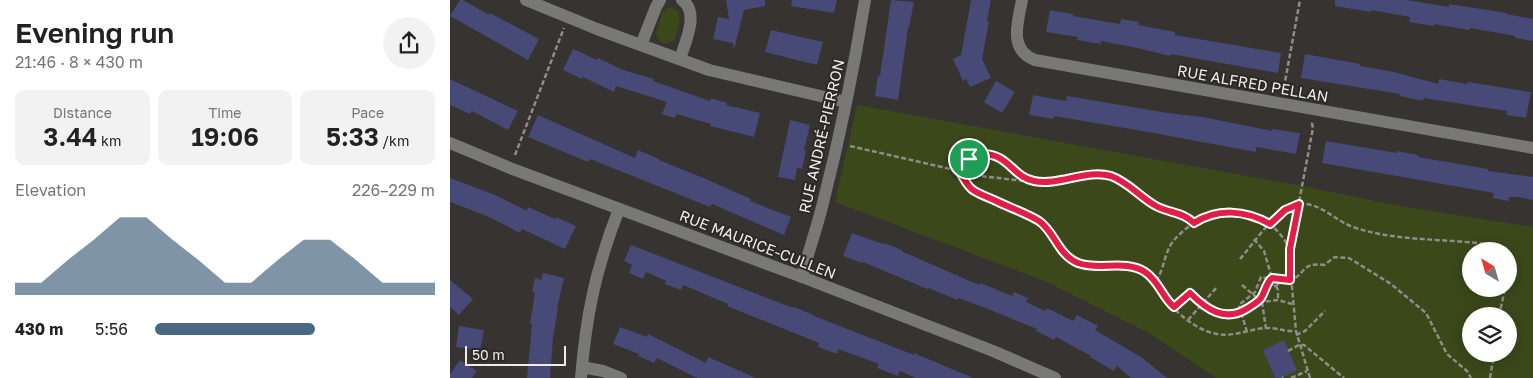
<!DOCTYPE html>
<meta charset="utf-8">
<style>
:root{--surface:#fff;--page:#f2f2f2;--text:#222;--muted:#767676;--accent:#4b6883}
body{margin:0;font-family:"Golos Text",sans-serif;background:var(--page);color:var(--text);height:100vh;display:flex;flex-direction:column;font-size:19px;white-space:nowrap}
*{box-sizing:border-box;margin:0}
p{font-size:16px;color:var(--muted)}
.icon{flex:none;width:28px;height:28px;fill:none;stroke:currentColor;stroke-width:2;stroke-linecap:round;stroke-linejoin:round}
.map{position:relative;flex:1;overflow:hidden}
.details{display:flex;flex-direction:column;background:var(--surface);width:450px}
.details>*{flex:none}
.needle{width:32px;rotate:323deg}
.fabs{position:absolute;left:1012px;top:242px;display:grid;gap:10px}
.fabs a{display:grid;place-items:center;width:55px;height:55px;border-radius:50%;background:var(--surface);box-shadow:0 2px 12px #0003;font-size:25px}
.scale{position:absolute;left:15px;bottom:12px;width:101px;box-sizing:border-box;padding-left:5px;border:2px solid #eeecea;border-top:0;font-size:14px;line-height:18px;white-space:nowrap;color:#eeecea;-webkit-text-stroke:4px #2c2926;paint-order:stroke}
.pin{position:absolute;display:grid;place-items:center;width:42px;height:42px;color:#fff;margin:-21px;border:2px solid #fff;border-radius:50%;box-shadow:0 1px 5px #0007}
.round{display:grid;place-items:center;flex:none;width:52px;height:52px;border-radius:26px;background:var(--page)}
.headline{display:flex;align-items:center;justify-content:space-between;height:85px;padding:0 15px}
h1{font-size:28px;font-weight:600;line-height:38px}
.metrics{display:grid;grid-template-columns:repeat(3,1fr);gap:8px;height:85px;padding:5px 15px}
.metrics div{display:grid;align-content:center;border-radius:10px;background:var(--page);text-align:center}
.metrics b{font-size:25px;font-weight:600}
.metrics small{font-size:14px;font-weight:400}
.metrics p{font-size:14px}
.chart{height:140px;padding:10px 15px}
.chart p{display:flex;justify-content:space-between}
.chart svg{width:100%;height:90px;margin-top:5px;fill:var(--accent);opacity:.7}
ul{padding:0 15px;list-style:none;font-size:16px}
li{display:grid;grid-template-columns:80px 60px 1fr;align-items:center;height:38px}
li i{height:12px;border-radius:6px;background:var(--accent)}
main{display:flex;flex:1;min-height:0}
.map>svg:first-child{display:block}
.green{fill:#3b481a;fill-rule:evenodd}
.building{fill:#474976}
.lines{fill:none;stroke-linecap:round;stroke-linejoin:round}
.path{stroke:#8f8d8a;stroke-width:2.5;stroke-dasharray:5 2.5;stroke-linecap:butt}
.minor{stroke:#787876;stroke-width:12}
.route-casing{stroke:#fff;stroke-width:10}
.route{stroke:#e11d48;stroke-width:6}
.labels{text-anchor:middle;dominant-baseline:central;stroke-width:4;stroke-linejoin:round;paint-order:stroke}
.street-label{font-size:15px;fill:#eeecea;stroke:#2c2926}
</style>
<main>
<section class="details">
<div class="headline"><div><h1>Evening run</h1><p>21:46 · 8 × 430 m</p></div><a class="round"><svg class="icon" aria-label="share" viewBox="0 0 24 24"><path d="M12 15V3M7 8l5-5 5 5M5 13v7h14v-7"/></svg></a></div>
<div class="metrics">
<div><p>Distance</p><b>3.44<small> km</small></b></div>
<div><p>Time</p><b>19:06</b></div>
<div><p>Pace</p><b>5:33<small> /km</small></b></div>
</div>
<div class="chart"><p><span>Elevation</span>226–229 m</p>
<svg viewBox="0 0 160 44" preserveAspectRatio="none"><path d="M0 44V38L10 38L20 27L30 17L40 6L50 6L60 17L70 27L80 38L90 38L100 27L110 17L120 17L130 27L140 38L150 38L160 38V44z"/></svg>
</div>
<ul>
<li><b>430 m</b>5:56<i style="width:57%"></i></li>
</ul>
</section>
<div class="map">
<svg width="1083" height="378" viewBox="0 0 1083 378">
<rect width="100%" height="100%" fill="#363330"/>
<g class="green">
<polygon points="218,8 222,8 228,11 230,19 225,40 216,44 209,41 206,34 212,13"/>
<path d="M 407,105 L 852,186 L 950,206 L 1083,227 L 1083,378 L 766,378 L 697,332 L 597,282 L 385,202 ZM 1021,251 L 1059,251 L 1059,289 L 1021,289 ZM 1021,316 L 1059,316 L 1059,354 L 1021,354 Z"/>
</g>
<g class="building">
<polygon points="10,0 13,0 39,15 40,13 89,39 78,60 0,16"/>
<polygon points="276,0 315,0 315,6 294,10 284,50 283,43 263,39 268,17 279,19"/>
<polygon points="342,0 387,0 384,13 341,6"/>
<polygon points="441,0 464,2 459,28 458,28 448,100 425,96 428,75 430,76"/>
<polygon points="521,0 541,0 537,21 539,21 532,59 541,78 520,87 516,79 513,81 503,59 511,55"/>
<polygon points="885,0 957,0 999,7 999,4 1057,13 1056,14 1083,19 1083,41 1065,38 1065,36 1020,28 1019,30 984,24 984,26 959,22 960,17 921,10 921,12 885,6"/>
<polygon points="600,10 623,14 623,16 670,24 671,19 689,22 688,25 725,32 725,35 831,53 828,73 721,54 720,56 692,49 651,41 651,44 627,40 628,37 596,32"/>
<polygon points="321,30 373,42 367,65 315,52"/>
<polygon points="123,49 147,60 148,58 173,70 204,79 203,81 260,101 261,98 277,103 276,105 310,113 304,137 260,126 261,124 226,114 225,118 212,114 217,102 166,86 164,92 133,77 132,79 113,70"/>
<polygon points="855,54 910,64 910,66 944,72 988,84 989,79 1017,84 1018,82 1081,92 1076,118 1057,115 1057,111 974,98 973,101 950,96 950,94 851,78"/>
<polygon points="0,79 68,111 58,130 22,111 20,114 0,105"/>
<polygon points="546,81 565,92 552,113 534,102"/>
<polygon points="583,95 616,101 617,96 718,113 753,117 822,131 822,129 850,133 846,154 806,147 806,152 681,129 604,116 604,119 579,115"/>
<polygon points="88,115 185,158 188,150 209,159 209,160 251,177 301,199 300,201 341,217 334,235 262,204 260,207 140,159 138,162 78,137"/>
<polygon points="340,120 360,125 354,151 356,151 352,169 347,168 345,180 328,177"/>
<polygon points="876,141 947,153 947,151 968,155 968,157 1038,169 1038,171 1083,177 1083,200 1068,197 1059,197 1058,201 1043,198 1044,193 872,163"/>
<polygon points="0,178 43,194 77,211 78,207 105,219 106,217 126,226 115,249 72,229 70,233 37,216 0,202"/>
<polygon points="402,233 433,244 434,243 452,250 451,251 529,285 530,283 562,296 564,292 578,298 576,302 595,311 597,308 623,321 627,315 648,326 645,330 691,357 717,378 681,378 667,366 664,371 640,357 641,356 606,337 604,340 586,331 587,329 543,311 509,298 508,300 478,288 477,289 413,262 412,263 393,256"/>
<polygon points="181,245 343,308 344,307 364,315 364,316 464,355 464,353 523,378 466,378 450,371 448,376 427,368 429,364 388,349 387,354 368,347 369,343 277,306 278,304 233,285 231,290 215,284 216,281 196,272 193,279 179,273 182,265 174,261"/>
<polygon points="93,273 114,278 107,308 108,308 103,338 100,378 77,378 82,324 80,324 85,293 82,292 85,278 91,280"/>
<polygon points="0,280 23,299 9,315 0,307"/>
<polygon points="9,326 34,330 30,351 6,347"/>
<polygon points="170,327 197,337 198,334 256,363 258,357 306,378 247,378 207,358 204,363 188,356 189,354 163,344"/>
<polygon points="834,340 847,370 831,378 825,378 813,350"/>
<polygon points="10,360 27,371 22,378 0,378 0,374"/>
</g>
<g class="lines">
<g class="path">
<polyline points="835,91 838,88 834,87 850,0"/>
<polyline points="400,146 531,176 583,182"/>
<polyline points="65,155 114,28"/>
<path d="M 510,172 C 527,205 560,203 588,221 C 606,232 609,256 630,263 C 651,271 674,260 694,271 C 705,278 708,287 715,297 C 725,312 742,326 759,332 C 782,340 797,328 819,328 C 828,328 836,332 846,331"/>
<path d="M 510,172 C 512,165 516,161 522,157 C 550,141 562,178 585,181 C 612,185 640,168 665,178 C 681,184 691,198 706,206 C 719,213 733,212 743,223"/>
<polyline points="804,239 814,251 822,278"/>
<path d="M 790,259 C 803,244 828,207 847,204 C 871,201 885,222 906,228 C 950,242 997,238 1042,245 L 1050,251"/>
<path d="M 706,281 C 715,268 714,251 725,239 C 757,203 816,201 839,248"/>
<polyline points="818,282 822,286 826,286 828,284 828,279"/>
<polyline points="792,285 812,302 828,300 842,304"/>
<polyline points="826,286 828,290 828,300"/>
<polyline points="812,302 816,329"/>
<path d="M 724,307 L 740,293 C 756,309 776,322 798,308 C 803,305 808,302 811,298 C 815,292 816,283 822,278 C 827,279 833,281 839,280 C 855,278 850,261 874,265 L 885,257 L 899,258 L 941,284 L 976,313 L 997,354 L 1017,371 L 1021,378"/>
<polyline points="1049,316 1055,289"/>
<polyline points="738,320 767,287"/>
<polyline points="797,332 789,305 805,292 811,277 820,279"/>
<polyline points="846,335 855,331 875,311"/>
<polyline points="838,351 849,345 854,345 894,378"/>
<polyline points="832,377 833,378"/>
<polyline points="841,378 857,371"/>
<polyline points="860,378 846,331 839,255 863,128 862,124 864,121"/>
<polyline points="1040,378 1044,354"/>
</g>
<g class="minor">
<polyline points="76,0 147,29 259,70 396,102"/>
<path d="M 572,0 C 568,22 558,50 585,60 L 1083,148"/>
<polyline points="191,45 206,7 210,0"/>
<path d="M 230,59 C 235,43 250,12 232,0"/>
<polyline points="0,143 60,168 352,277 543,351 605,378"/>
<path d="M 352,277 C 358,252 367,228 373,203 C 390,136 404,68 415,0"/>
<polyline points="132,367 153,371 171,378"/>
<path d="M 131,378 C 136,315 146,268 169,209"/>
</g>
</g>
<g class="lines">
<g class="route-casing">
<path id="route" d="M 531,154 C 559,153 562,177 584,181 C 609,186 636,169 661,176 C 678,182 690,197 706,206 C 719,213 733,212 744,223 C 768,208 795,210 820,224 L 835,210 L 849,204 L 840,249 L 840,280 L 822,278 C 816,283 815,292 811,298 C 808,302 803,305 798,308 C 775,323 756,309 740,293 L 724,307 C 712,297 709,281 695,272 C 675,259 650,271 628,263 C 608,255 605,232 589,221 C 576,213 558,207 544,200 C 524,191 521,193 510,172 C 513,162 521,156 531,154 Z"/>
</g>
<use href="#route" class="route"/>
</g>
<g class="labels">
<g class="street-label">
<text transform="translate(803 83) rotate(10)">RUE ALFRED PELLAN</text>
<text transform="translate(371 136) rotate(-77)">RUE ANDRÉ-PIERRON</text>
<text transform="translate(308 244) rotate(21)">RUE MAURICE-CULLEN</text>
</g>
</g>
</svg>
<div class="fabs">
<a><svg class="needle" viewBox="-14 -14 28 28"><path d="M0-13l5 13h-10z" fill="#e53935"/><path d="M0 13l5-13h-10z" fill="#767676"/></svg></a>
<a><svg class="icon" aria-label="layers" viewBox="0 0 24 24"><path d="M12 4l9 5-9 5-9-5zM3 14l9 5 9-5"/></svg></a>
</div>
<div class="scale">50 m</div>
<div class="pin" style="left:519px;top:159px;background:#1e9e55"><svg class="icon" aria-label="arrive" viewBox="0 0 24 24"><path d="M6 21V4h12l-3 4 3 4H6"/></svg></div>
</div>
</main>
